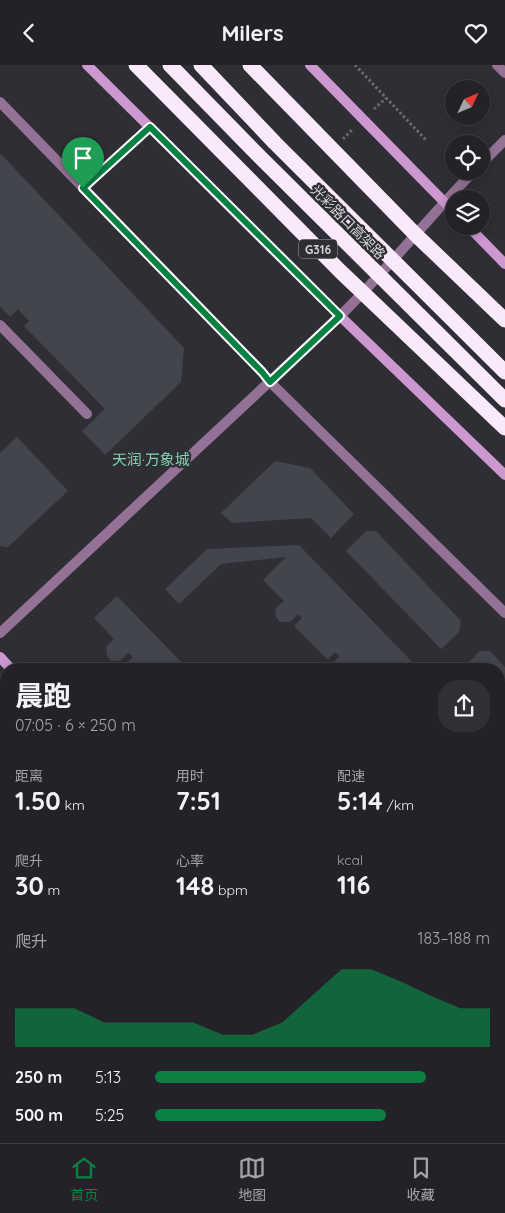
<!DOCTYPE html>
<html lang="zh">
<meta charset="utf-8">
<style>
:root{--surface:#242228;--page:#302f34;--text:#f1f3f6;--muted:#a3a4a8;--line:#413f45;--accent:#0b8043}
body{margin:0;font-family:Quicksand,"Noto Sans SC",sans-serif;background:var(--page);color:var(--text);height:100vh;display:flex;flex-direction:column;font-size:19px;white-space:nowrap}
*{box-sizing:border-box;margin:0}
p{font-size:16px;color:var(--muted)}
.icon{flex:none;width:28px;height:28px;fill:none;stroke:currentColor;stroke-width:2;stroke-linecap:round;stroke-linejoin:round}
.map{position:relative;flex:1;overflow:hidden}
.side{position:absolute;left:0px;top:598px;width:505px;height:481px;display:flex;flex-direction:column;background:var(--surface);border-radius:20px 20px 0 0;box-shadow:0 2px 12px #0003,0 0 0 1px var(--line)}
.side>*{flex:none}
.needle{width:32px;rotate:46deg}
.fabs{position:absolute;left:445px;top:15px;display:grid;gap:10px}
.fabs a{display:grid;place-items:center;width:45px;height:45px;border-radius:50%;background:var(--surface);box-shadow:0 2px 12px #0003,0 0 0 1px var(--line);font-size:25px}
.pin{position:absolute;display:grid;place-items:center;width:42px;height:42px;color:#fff;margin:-51px -21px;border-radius:50% 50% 50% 0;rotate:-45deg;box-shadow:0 0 5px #0007}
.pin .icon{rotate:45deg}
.round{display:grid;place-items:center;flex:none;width:52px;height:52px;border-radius:20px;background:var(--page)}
.overview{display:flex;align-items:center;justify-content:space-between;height:85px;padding:0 15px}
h1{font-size:28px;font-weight:700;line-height:38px}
.stats{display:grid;grid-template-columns:repeat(3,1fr);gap:8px;height:85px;padding:5px 15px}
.stats div{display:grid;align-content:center}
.stats b{font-size:25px;font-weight:700}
.stats small{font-size:14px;font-weight:400}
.stats p{font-size:14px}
.chart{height:140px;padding:10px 15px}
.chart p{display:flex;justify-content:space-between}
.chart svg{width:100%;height:90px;margin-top:5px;fill:var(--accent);opacity:.7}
ul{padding:0 15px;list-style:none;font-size:16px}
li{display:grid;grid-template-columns:80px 60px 1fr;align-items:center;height:38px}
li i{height:12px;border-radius:6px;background:var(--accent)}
header{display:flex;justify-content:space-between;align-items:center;height:65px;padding:0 15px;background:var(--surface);font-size:22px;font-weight:700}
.tab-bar{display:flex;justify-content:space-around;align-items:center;height:70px;border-top:1px solid var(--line);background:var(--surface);font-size:14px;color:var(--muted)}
.tab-bar a{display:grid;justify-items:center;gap:2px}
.tab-bar .active{color:var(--accent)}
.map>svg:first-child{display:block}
.green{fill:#6b4455}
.building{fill:#43454c}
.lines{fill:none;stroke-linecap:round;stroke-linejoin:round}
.path{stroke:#6b696f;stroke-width:3;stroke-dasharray:2.5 2.5;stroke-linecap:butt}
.lane{stroke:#947295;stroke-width:10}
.street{stroke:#947295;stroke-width:10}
.secondary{stroke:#cd97d0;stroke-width:10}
.highway{stroke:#fae9fb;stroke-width:15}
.route-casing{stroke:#fff;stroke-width:10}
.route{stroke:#0b8043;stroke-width:6}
.labels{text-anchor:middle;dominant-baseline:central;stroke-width:4.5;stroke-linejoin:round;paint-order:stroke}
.shield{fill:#302e35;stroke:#a2a1a6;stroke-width:1}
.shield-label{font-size:12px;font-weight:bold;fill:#d3d2d6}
.street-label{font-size:14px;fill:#d3d2d6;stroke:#302e35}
.neighbourhood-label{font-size:15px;fill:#7ed4ae;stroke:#302e35}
</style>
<header><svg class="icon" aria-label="back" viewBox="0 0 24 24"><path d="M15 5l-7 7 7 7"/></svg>Milers<svg class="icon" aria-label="heart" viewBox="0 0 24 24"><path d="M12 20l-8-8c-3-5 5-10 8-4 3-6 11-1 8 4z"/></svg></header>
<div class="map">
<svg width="505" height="1078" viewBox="0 0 505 1078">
<rect width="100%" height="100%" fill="#302e35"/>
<polygon class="green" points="0,869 6,871 6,1072 124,1073 111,1078 0,1078"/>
<g class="building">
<polygon points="0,88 184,283 181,317 105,390 82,366 105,344 24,261 29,256 18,244 10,252 0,241"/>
<polygon points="17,372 68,426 8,482 0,481 0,388"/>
<polygon points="275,396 310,403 354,449 331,473 311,453 232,458 221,448"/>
<polygon points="366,466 376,466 461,556 459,567 441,584 346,486"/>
<polygon points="299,480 419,604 352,604 350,602 347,604 328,604 339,591 335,587 328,595 294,561 302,553 298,549 290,557 280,557 276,552 275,544 284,536 263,515 286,492 221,499 179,539 165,524 207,484"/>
<polygon points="117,531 188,604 129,604 125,600 133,592 128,588 120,596 111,596 107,591 106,582 114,574 94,553"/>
<polygon points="480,586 490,586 505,602 505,652 499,646 499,604 462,604"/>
<polygon points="499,686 505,693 505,761 499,755"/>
<polygon points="0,732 6,738 6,781 0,775"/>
<polygon points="499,840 505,841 505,931 499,937"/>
<polygon points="505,1023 505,1078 366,1078 379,1072 499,1072 499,1026"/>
<polygon points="103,1072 119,1072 113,1078 108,1078"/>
<polygon points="209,1072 298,1072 301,1078 212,1078"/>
</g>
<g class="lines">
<g class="path">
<polyline points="355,0 426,75"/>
<polyline points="374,44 386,33"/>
<polyline points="343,74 353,64"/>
</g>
<g class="lane">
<polyline points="0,37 262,307 270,317 505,548"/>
<polyline points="83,123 150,62"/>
<polyline points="0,260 87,349"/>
</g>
<g class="street">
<polyline points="497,0 505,8"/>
<polyline points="481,99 505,75"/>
<path d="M 0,568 L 340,251 C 387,205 428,153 474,106"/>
</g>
<g class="secondary">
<polyline points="87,0 340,251 505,410"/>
<polyline points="310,0 454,147"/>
<polyline points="468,161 505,199"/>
<polyline points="0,592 11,604"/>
<polyline points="499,976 505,976"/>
</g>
<g class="highway">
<polyline points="136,0 340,206 505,363"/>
<polyline points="170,0 260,92 505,335"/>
<polyline points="201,0 275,78 505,307"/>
<polyline points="250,0 417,171 505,255"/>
</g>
</g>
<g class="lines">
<g class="route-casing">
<polygon id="route" points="150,62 340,251 270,317 262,307 83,123"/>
</g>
<use href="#route" class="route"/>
</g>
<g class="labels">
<rect class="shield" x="299" y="174.5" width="38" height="19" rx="4"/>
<g class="shield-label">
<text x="318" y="184">G316</text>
</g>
<g class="street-label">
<text transform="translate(348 157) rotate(45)">光彩路口高架路</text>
</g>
<g class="neighbourhood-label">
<text x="151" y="394">天润·万象城</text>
</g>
</g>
</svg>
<div class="fabs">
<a><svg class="needle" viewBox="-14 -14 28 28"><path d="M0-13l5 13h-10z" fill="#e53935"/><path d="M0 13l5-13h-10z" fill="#a3a4a8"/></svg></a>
<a><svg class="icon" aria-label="locate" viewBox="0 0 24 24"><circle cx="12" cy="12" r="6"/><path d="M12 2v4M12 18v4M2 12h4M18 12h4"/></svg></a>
<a><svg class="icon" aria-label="layers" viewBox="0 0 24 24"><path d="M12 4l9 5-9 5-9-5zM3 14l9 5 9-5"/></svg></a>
</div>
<div class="pin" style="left:83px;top:123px;background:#1e9e55"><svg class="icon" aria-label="arrive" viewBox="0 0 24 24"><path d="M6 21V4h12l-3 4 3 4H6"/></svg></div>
<section class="side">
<div class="overview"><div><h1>晨跑</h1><p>07:05 · 6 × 250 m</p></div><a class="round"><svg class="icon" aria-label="share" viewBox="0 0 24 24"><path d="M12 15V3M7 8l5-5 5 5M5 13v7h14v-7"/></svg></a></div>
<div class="stats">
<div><p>距离</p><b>1.50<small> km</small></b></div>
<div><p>用时</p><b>7:51</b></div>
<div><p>配速</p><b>5:14<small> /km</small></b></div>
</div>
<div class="stats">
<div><p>爬升</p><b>30<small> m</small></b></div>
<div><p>心率</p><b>148<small> bpm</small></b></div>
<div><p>kcal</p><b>116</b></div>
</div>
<div class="chart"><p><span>爬升</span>183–188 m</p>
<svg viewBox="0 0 160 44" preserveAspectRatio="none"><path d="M0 44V25L10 25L20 25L30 32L40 32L50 32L60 32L70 38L80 38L90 32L100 19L110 6L120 6L130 12L140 19L150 25L160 25V44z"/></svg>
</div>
<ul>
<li><b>250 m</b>5:13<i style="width:81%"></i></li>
<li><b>500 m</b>5:25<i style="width:69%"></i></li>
</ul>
</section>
</div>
<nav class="tab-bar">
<a class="active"><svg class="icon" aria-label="home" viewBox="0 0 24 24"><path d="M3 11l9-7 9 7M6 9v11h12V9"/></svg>首页</a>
<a><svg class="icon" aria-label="map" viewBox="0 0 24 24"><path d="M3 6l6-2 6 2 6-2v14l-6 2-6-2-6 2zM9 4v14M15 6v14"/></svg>地图</a>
<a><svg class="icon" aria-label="saved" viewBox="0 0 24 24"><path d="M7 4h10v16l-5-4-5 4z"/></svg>收藏</a>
</nav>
